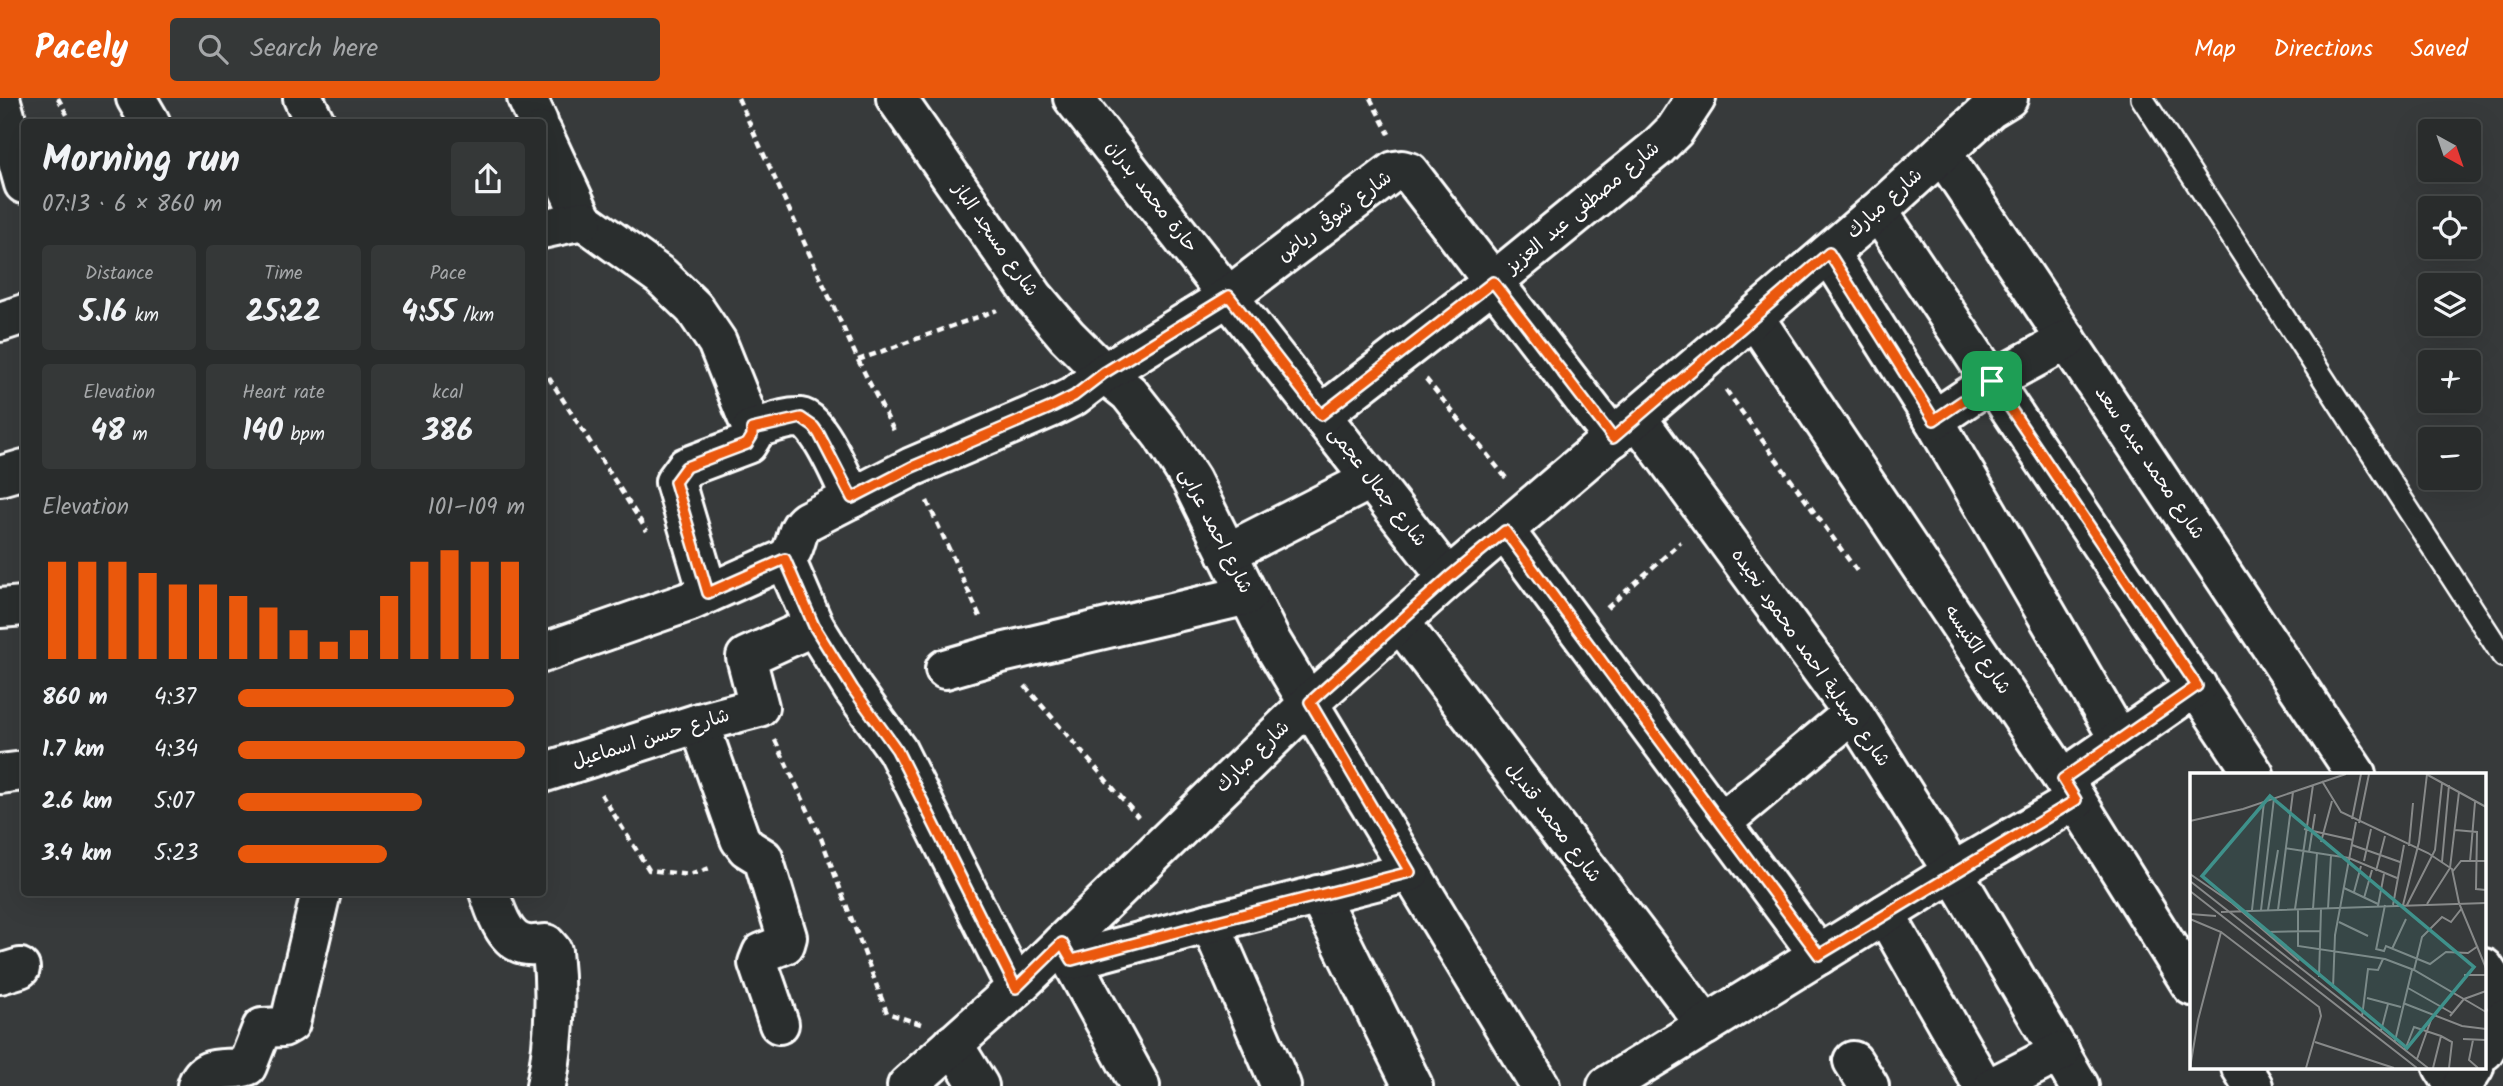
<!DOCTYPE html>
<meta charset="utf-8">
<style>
:root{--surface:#292c2c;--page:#353838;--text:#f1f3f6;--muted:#a5a7a9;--line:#454848;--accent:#ea580c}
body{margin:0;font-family:Kalam,"Playpen Sans Arabic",sans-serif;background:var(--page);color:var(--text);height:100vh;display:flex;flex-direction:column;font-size:26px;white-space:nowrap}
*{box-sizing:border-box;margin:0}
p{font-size:23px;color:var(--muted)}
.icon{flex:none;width:38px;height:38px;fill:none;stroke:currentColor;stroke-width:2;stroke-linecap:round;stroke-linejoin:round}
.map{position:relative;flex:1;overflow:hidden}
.details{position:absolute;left:21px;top:21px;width:525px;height:777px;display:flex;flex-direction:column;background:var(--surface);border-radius:7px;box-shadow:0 7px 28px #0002,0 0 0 2px var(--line)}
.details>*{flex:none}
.needle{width:46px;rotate:140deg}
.buttons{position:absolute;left:2418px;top:21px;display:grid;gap:14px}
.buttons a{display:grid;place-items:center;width:63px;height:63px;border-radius:7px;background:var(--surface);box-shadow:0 7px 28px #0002,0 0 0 2px var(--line);font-size:35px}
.pin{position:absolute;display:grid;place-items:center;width:60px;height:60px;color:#fff;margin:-30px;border-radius:14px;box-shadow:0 4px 10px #0006}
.round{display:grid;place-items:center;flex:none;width:74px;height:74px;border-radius:7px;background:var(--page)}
.summary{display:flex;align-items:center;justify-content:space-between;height:119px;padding:0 21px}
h1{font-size:38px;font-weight:800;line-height:52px}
.figures{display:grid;grid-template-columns:repeat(3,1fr);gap:10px;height:119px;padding:7px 21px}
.figures div{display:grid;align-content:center;border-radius:7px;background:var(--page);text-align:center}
.figures b{font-size:30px;font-weight:800}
.figures small{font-size:19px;font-weight:400}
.figures p{font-size:19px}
.chart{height:196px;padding:14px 21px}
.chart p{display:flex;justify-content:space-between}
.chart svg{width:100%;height:126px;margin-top:7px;stroke:var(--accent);stroke-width:6}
ul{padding:0 21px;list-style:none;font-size:23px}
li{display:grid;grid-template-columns:112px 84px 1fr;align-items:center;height:52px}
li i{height:18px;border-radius:9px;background:var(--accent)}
header{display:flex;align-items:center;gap:42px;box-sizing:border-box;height:98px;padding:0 35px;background:var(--accent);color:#fff}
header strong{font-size:33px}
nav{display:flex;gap:38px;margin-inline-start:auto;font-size:24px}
.search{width:490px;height:63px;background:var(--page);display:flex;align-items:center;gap:18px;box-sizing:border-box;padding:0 24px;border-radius:7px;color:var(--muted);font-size:26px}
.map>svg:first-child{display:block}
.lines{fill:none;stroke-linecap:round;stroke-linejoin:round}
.service-casing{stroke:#fff;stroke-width:26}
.minor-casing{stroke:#fff;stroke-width:44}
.trunk-casing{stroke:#fff;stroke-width:44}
.path{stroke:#fff;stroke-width:4.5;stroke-dasharray:7 5;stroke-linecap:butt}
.service{stroke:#2a2d2e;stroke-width:21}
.minor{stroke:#2a2d2e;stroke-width:38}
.trunk{stroke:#2a2d2e;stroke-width:38}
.route-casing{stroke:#fff;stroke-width:14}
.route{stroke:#ea580c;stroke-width:9}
.labels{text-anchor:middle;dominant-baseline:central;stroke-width:5;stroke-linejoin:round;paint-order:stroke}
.street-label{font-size:19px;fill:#fff;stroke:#2a2d2e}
.inset-road{fill:none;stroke:#878989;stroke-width:2}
.view{fill:#3f918b;fill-opacity:0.15;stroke:#3f918b;stroke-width:3.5}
.inset-edge{fill:none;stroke:#fff;stroke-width:3.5}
</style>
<header>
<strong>Pacely</strong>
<div class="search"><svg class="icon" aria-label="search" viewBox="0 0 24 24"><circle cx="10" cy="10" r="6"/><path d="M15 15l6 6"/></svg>Search here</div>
<nav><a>Map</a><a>Directions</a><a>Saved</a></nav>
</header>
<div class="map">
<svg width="2503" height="988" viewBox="0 0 2503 988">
<rect width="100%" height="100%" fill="#373a3b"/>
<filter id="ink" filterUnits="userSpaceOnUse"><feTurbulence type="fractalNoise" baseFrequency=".0143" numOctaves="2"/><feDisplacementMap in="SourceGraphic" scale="14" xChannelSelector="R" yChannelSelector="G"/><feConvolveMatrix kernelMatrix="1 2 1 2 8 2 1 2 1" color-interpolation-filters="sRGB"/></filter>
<g filter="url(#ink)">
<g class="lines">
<g class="service-casing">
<polyline id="service" points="2142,0 2503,558"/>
</g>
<g class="minor-casing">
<g id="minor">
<polyline points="0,0 24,86"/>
<polyline points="136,0 150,24"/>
<polyline points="303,0 315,24"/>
<polyline points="527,0 538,24"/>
<polyline points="896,0 1034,199 1067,238 1104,275 1129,295 1162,337 1191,382 1271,543 1540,988"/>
<polyline points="1073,0 1448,480"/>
<polyline points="542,34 583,122 661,178 694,210 717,244 752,331 752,338 747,346 686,369 675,384 708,495"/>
<polyline points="1942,55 2356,676"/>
<polyline points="1878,113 2254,676"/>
<polyline points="542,131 583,122"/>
<polyline points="1829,155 1934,322 2119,641"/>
<polyline points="1754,219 2063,681 2192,888"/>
<polyline points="0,224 24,216"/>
<polyline points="1321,317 1493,184 1657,50 1675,32 1696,0"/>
<polyline points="1637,320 1853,615 1953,774 2079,988"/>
<polyline points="1934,322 1992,283 2067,242"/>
<path d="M 752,331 C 766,328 785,319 800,320 C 819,322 843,383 852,400"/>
<polyline points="0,378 24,371"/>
<polyline points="1505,433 1819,857"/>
<polyline points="1227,455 1372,381"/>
<polyline points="785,461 814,528 853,591 897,652 1016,890"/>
<polyline points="0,510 24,508"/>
<polyline points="1400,524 1706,927"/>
<path d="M 542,555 L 691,503 L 785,461 C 799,450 793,433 807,423 L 912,369 L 1050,310 L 1074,298 L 1104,275 L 1229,198 L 1394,73 L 1402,72 L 1409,74 L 1613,340"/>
<polyline points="945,571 997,556 1248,497"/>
<polyline points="699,625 740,741 747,750 763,760 787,839 785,846 762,855 758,865 779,926"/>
<polyline points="542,675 699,625 759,609 746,559 814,528"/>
<polyline points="0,676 24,673"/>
<polyline points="2063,681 2197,588"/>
<polyline points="1721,725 1853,615"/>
<path d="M 489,794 C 496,813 504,845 528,847 C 534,848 540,846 546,846 L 552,853 C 557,899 555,942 546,988"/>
<polyline points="1318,797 1413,988"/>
<polyline points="1885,816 1983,988"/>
<polyline points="1210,825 1281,988"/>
<polyline points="1062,845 1140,988"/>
<polyline points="1072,862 1210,825 1410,774"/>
<polyline points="2484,870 2503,899"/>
<polyline points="0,876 20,870"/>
<polyline points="953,946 979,988"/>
<polyline points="1853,963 1869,988"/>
<polyline points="2241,969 2253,988"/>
<polyline points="2443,969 2455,988"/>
<path d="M 197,988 C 205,963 228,975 247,968 L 262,930 L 283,929 L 290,925 L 321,794"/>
<polyline points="907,988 1016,890 1310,604 1448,480 1878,113 1990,11 2008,0"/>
<polyline points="1607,988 1953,774 2076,702"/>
<polyline points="1994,988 2060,954"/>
</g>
</g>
<g class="trunk-casing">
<g id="trunk">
<polyline points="2484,953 2503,921"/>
<polyline points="2462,988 2474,969"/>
</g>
</g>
<g class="path">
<polyline points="58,0 71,24"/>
<polyline points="738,0 858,262 895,335"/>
<polyline points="1370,0 1389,36"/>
<polyline points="858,262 997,212"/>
<polyline points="542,269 647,433"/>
<polyline points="1426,281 1506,380"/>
<polyline points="1726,292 1859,476"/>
<polyline points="927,403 982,523"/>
<polyline points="1607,510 1681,444"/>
<polyline points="1025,588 1138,719"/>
<polyline points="775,642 821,740 887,915 921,926"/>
<polyline points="601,696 649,772 690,777 713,769"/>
</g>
<use href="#service" class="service"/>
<use href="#minor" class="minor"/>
<use href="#trunk" class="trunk"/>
</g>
</g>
<g class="lines" filter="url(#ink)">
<g class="route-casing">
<polygon id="route" points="1829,155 1934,322 1992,283 2197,588 2063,681 2076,702 1819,857 1505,433 1448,480 1310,604 1410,774 1210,825 1072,862 1062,845 1016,890 897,652 853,591 814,528 785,461 708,495 675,384 686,369 747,346 752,338 752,331 801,320 814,329 819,336 852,400 912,369 1050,310 1074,298 1104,275 1229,198 1321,317 1493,184 1613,340"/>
</g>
<use href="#route" class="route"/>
</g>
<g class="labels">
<g class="street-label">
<text transform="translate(1151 99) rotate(52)">حارة محمد بدران</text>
<text transform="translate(1885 106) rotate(-42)">شارع مبارك</text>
<text transform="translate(1583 110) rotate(-40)">شارع مصطفى عبد العزيز</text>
<text transform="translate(1335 119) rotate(-37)">شارع شوقى رياض</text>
<text transform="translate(995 142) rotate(55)">شارع مسجد الباز</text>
<text transform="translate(2149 365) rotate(56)">شارع محمد عبده سعد</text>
<text transform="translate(1377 389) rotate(52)">شارع جمال عجمى</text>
<text transform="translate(1215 433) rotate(63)">شارع احمد عرابى</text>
<text transform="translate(1977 552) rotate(56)">شارع الكنيسه</text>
<text transform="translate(1810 560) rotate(55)">شارع صيدلية احمد محمود نجيده</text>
<text transform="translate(651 641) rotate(-17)">شارع حسن اسماعيل</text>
<text transform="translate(1253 659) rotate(-44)">شارع مبارك</text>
<text transform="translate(1553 725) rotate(53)">شارع محمد قنديل</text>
</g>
</g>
<g transform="translate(2190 675)">
<rect width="296" height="296" fill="#373a3b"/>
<path class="inset-road" d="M 236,1 L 296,34M 132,8 L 151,39 L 238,80 L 262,96 L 269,130 L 296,195M 162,46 L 171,1M 0,48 L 53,36 L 156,1M 169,50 L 179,1M 114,56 L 163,67M 265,57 L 287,59 L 286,116 L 296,117M 131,69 L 142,28M 162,72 L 210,89M 219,73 L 223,30M 95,75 L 159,85 L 207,105M 119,79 L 125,41M 174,88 L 181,56M 252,89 L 259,12M 280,89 L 285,29M 186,98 L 195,63M 263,98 L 271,88 L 296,88M 0,101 L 42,130 L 109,188M 0,108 L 238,295M 154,115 L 188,131M 0,118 L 227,295M 164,119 L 171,93M 174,125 L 182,97M 237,131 L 260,95 L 269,19M 203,132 L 214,72M 213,132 L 229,69 L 237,1M 217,132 L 245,77 L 252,10M 188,133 L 194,101M 105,136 L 123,12M 108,136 L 108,173 L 195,186 L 224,197 L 296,239M 123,136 L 127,80M 138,136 L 141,82M 62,137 L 74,29M 71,137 L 84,25M 78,137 L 88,77M 88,137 L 103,19M 31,139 L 296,130M 0,141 L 26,143M 0,146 L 31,159 L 8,247 L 0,295M 149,149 L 178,163M 31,159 L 129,234 L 131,243 L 116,295M 75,159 L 130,158M 186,176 L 194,178 L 196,173 L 240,191 L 256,179 L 278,180 L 288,173M 202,176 L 216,146M 186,177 L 195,132M 224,197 L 232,164 L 252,144 L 261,149 L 272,135M 274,202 L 296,202M 129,204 L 131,136M 143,215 L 145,162 L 166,49M 218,215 L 262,240M 177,225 L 211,234M 274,226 L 296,218M 213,230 L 272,253 L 296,256M 260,243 L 274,226M 172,244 L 178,196 L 188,197 L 193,186M 191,258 L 198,231M 273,266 L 296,267M 283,267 L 279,287 L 288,295M 205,268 L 222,197M 125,269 L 204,295M 215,277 L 224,254 L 251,263 L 262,269 L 259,295M 227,286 L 242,244M 243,295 L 251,263"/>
<path class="view" d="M 80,23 L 284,194 L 217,275 L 12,103 Z"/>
<rect width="296" height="296" class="inset-edge"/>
</g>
</svg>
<div class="buttons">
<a><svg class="needle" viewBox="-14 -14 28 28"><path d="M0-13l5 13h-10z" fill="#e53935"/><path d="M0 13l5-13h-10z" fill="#a5a7a9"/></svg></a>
<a><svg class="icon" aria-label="locate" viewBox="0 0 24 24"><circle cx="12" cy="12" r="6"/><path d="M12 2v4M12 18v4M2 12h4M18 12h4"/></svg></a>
<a><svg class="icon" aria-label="layers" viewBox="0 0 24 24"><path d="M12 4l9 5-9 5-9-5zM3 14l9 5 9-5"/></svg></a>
<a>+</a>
<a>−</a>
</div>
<div class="pin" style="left:1992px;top:283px;background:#1e9e55"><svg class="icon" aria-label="arrive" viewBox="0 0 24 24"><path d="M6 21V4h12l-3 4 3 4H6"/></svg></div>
<section class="details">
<div class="summary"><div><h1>Morning run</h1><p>07:13 · 6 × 860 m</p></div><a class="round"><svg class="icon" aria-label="share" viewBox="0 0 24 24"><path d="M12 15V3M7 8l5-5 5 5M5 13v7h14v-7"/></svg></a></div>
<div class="figures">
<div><p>Distance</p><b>5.16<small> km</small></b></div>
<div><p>Time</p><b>25:22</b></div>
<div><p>Pace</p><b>4:55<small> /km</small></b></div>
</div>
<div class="figures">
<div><p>Elevation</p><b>48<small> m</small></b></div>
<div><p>Heart rate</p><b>140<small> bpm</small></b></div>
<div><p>kcal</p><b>386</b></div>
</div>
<div class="chart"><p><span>Elevation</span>101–109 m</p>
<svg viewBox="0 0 160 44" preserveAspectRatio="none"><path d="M5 44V10M15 44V10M25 44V10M35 44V14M45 44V18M55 44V18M65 44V22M75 44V26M85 44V34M95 44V38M105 44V34M115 44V22M125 44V10M135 44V6M145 44V10M155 44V10"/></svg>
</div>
<ul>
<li><b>860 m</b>4:37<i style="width:96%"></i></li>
<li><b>1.7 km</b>4:34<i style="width:100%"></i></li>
<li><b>2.6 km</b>5:07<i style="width:64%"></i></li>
<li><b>3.4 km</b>5:23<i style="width:52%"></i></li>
</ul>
</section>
</div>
